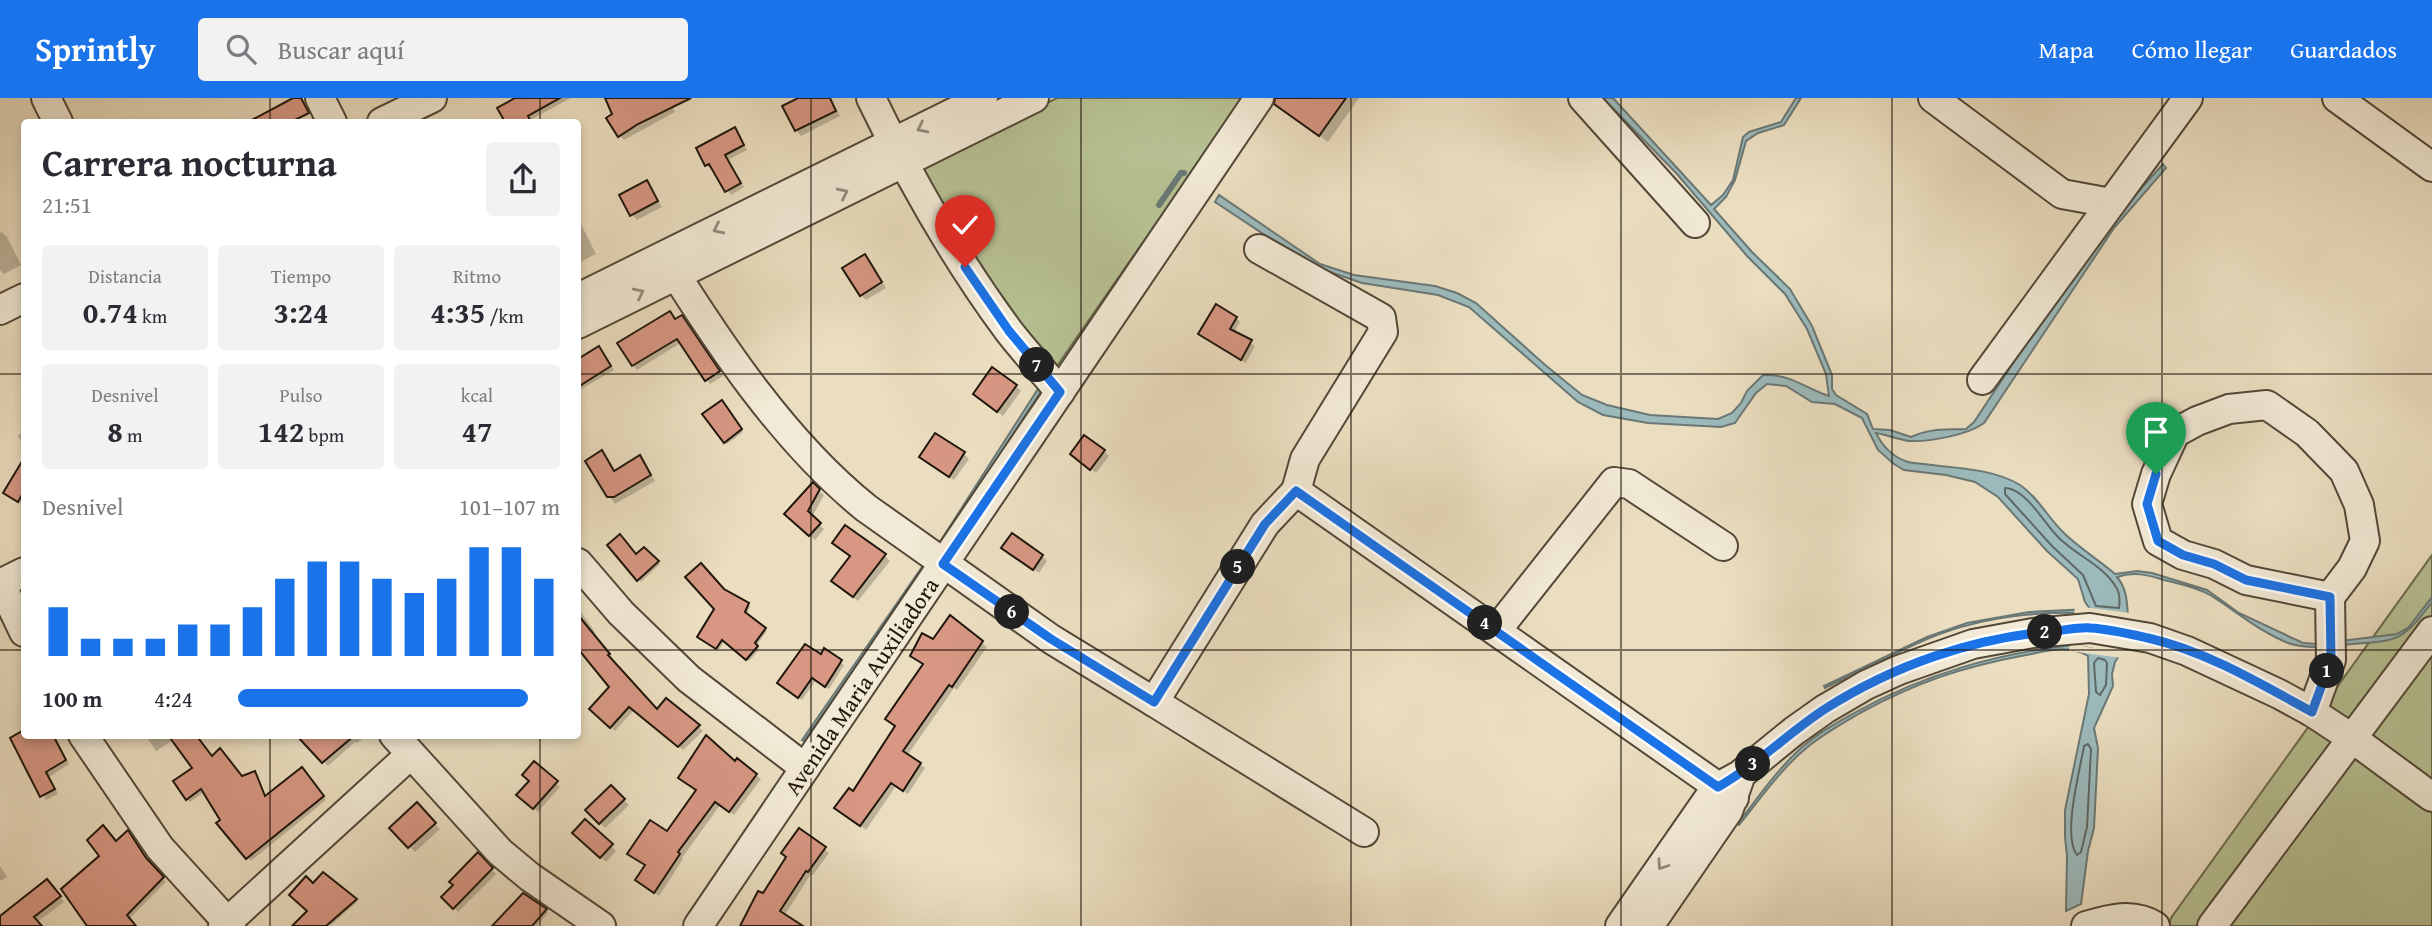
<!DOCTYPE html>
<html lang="es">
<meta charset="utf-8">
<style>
:root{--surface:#fff;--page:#f2f2f3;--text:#2b2b33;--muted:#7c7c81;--accent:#1a73e8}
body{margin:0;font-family:"Gentium Book Plus",serif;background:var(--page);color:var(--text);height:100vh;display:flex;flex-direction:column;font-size:26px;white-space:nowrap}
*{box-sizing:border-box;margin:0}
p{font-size:23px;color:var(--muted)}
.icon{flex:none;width:38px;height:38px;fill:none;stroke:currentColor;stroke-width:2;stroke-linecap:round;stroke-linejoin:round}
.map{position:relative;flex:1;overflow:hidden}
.drawer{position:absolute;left:21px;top:21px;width:560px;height:620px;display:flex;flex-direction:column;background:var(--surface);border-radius:7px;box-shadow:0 4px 10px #0003}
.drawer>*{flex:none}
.pin{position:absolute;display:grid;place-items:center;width:60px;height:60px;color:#fff;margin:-72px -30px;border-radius:50% 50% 50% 0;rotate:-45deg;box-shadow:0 0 7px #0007}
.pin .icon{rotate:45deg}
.km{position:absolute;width:35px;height:35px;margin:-18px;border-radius:50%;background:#222;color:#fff;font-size:19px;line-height:35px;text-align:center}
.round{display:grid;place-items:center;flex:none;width:74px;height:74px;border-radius:7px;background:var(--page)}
.summary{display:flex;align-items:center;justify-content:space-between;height:119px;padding:0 21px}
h1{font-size:38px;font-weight:800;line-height:52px}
.figures{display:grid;grid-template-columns:repeat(3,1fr);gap:10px;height:119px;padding:7px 21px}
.figures div{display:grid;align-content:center;border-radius:7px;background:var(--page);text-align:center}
.figures b{font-size:30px;font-weight:800}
.figures small{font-size:19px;font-weight:400}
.figures p{font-size:19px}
.chart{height:196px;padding:14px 21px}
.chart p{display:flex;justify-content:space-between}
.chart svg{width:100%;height:126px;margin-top:7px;stroke:var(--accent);stroke-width:6}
ul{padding:0 21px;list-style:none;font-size:23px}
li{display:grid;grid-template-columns:112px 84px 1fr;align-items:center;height:52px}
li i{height:18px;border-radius:9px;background:var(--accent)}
header{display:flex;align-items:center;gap:42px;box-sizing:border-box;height:98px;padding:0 35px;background:var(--accent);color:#fff}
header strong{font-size:33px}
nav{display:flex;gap:38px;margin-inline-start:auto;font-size:24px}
.search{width:490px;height:63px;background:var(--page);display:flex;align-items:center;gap:18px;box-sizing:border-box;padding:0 24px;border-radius:7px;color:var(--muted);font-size:26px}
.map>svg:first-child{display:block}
.green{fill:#b7c193;stroke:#6b6c4f;stroke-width:2}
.water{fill:#9cbabc;stroke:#6a7875;stroke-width:2}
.pier{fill:#ebdec0}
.shadow{fill:#0003}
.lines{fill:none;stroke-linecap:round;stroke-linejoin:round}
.shore{stroke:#5e6864;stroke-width:2}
.stream{stroke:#6a7875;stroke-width:6}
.building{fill:#d79783;stroke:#1f160b;stroke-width:2}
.minor-casing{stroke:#524838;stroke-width:32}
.minor{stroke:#f2ead6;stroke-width:28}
.oneway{stroke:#938b7b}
.route-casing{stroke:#fff;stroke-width:14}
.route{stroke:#1a73e8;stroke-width:9}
.grid{fill:none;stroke:#1f160b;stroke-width:2;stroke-opacity:0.55}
.labels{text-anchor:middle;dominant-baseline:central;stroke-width:7;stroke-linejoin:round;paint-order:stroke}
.street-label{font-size:23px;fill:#1f160b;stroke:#f2ead6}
</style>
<header>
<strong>Sprintly</strong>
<div class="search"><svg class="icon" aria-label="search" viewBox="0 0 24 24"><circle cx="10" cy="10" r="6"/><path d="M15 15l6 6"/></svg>Buscar aquí</div>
<nav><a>Mapa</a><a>Cómo llegar</a><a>Guardados</a></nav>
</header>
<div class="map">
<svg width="2432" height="828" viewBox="0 0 2432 828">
<rect width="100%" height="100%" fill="#ebdec0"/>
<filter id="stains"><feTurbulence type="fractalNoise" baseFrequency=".00286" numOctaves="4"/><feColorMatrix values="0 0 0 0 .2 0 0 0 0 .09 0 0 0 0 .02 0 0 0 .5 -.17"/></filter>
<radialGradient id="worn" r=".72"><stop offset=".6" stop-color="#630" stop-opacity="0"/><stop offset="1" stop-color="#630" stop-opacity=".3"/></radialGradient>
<g class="green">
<polygon points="1057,0 1243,0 1057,268 1018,226 923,81 922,68"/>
<polygon points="2432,457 2432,828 2169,828 2171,820"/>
</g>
<g class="water">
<path d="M 1603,0 L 1613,0 L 1711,107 L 1723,97 L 1733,82 L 1743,39 L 1749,34 L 1781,24 L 1796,0 L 1801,0 L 1784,27 L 1758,35 L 1746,43 L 1735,82 L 1726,99 L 1714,111 L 1752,154 L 1790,191 L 1812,228 L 1832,277 L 1832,291 L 1836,297 L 1867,316 L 1873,331 L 1890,332 L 1911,339 C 1930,330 1945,332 1966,331 L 1974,324 L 2043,220 L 2121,113 L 2163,66 L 2166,70 L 2114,130 L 1984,325 C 1968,337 1929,344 1909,343 C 1901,342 1887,337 1876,335 C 1882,348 1894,360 1908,364 C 1943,370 1989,368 2020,387 C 2038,399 2048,420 2064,435 C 2079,450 2099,462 2115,476 L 2137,473 L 2152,475 L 2207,492 L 2239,515 L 2303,545 L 2317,546 L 2397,536 L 2408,530 L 2432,499 L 2432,504 C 2403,542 2400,543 2352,546 C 2331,548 2309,552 2288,545 C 2260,534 2236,513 2210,497 C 2196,489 2180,486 2164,482 C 2148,477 2134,473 2117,479 C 2127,491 2127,504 2128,519 C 2061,510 1990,515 1927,541 C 1892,556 1859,574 1825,590 L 1824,588 L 1927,539 L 1967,525 L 2029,514 L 2090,511 L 2085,504 L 2078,481 L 2047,453 L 1998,399 L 1975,384 L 1946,377 L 1904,372 L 1894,366 L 1878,352 L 1862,320 L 1835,306 L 1812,304 L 1786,288 L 1767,286 L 1756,295 L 1735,325 L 1721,329 L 1648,325 L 1603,317 L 1578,304 L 1469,209 L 1438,197 L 1362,185 L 1310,167 L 1215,104 L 1219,97 L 1320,166 L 1354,177 L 1435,188 L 1457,195 L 1476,205 L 1544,266 L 1582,297 L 1607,307 L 1650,317 L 1718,321 L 1732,315 L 1741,305 L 1747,293 L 1763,277 C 1792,276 1804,290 1829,298 L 1826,276 L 1807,231 L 1785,196 L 1747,158 L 1677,76 Z"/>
<polygon points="1038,291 1041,293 938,451 936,450"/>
<polygon points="922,469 924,471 804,643 802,642"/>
<path d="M 2073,547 L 2120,556 L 2115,564 L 2112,576 L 2113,588 L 2094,630 L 2098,650 L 2094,730 L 2088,753 L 2081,806 L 2066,813 L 2067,758 L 2065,739 L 2065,712 L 2089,596 L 2088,558 C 2068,546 2048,553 2026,557 C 1962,569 1917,584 1860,615 C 1843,625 1825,635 1810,647 C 1782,669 1761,700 1739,727 L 1737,726 C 1759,699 1780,667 1807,645 C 1821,633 1840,623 1856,614 C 1925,576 1995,556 2073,547 Z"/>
</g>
<g class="pier">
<polygon points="2075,508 2131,515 2131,520 2128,523 2074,518"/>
<polygon points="2070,544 2087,549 2121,553 2123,558 2122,560 2069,553"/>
</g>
<g class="shadow">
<polygon points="518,0 571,0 530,22 531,24 507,24 499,11"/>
<polygon points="607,0 668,0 675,14 624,42 620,38 614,17"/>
<polygon points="801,0 831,0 840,18 801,38 796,32 785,9"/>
<polygon points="1288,0 1359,0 1328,44 1281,9"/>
<polygon points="735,32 747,52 728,62 744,89 731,97 713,70 711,71 706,67"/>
<polygon points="646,84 662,109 637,122 632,116"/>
<polygon points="578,120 596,156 578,165"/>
<polygon points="2,134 7,139 21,167 4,176 0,172 0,135"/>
<polygon points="869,163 886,190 866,202 861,197"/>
<polygon points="1236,220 1240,224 1234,235 1255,248 1246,265 1200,236"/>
<polygon points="676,223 686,224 723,278 710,286 682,244 637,272 633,267"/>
<polygon points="599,250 614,272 578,293 578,263"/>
<polygon points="1016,288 1021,293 1003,318 980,301"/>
<polygon points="724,306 743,334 727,346 725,344"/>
<polygon points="24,333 24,351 18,337"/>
<polygon points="1104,353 1109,358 1096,375 1077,361"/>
<polygon points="602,355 616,374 640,359 655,383 615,406 587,363"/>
<polygon points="964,356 969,361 954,382 927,364"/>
<polygon points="24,364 24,408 6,395"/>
<polygon points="813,387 824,397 812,419 824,431 815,442 787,416"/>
<polygon points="834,445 885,458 890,463 858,503 839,488 851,459"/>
<polygon points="610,447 637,458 644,451 660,466 641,484"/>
<polygon points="1009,455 1042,458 1047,463 1039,475"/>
<polygon points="724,493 748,507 750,509 746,517 767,533 756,548 759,552 749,563 725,542 719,552 701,541"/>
<polygon points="578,510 595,534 593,537 613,561 611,562 657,614 666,602 703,633 683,652 634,612 615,633 595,615 612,589 579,550 578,552"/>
<polygon points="950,520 987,549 957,592 954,590 907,658 925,670 908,696 896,688 866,732 841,714 897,629 925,567 912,558 934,543"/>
<polygon points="825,553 844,567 829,591 816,582 802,602 782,588 821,559"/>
<polygon points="24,634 24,637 54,637 69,666 49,679 58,696 46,702 13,640"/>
<polygon points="145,637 173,637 176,640 156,653"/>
<polygon points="311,637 368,637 357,645 355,644 328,668 304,643"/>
<polygon points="212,660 242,680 254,675 266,699 305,675 326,702 251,763 219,725 222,722 204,694 190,704 187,701"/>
<polygon points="737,663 761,681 734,717 720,707 682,760 683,761 659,798 642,786 646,768 634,760 667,735"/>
<polygon points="535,665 560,689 538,714 519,697 531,683"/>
<polygon points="611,689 629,707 605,730 588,712"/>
<polygon points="417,707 440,731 415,754 392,730"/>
<polygon points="585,724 616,753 606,764 574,735"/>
<polygon points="800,732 829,755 813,777 811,776 784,818 748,828 763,798 788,759"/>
<polygon points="116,745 149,765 166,784 129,821 94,828"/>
<polygon points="478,757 496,776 458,814 444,799 456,787"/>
<polygon points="0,768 7,779 0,783"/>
<polygon points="323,776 357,804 330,828 311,828 309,813 314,788"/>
<polygon points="52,788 64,804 37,824 0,828 0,821"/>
<polygon points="546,812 548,815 537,828 495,828"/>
</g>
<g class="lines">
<g class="shore">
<path d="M 2005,390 C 2027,391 2044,426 2059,440 C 2076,457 2104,468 2116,489 C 2120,495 2120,503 2119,510 L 2096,508 L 2083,477 L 2052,448 L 2005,396 Z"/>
<polygon points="2098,560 2105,562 2107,565 2106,587 2100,597 2096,594 2094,565"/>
<path d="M 2088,646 L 2091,651 L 2087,729 L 2081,754 L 2077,757 C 2062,738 2080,672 2084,648 Z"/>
</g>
<polyline class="stream" points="1159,107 1181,75 1184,75"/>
</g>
<g class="building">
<polygon points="293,0 301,0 309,15 291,24 248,24"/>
<polygon points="515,0 560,0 528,18 531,24 505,24 497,10"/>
<polygon points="605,0 691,0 638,26 618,39 606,20 612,16"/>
<polygon points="798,0 830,0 836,13 795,33 782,8"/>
<polygon points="1275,0 1346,0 1319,38 1274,6"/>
<polygon points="735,29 744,47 725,57 741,85 725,94 709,66 705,68 696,50"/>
<polygon points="647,82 658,103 630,118 619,97"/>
<polygon points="865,156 882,184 860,198 842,170"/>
<polygon points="1216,206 1237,219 1230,231 1252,242 1241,262 1198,236"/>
<polygon points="670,213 675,221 682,217 720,273 705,283 677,241 632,268 617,245"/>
<polygon points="599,248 611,268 578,289 578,261"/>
<polygon points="992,269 1017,287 997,314 973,296"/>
<polygon points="722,302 742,331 724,345 702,316"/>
<polygon points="935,335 965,354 949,379 919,359"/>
<polygon points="1084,337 1105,352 1090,372 1070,356"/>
<polygon points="602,352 614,373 640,357 651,377 614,399 607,399 585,363"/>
<polygon points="24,360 24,393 18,404 3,395"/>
<polygon points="813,384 820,391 808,413 821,425 809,438 784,416"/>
<polygon points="845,427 886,456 853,499 831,483 850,458 832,445"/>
<polygon points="1012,435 1043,457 1033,472 1001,450"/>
<polygon points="620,436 636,456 644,449 659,463 637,483 607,447"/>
<polygon points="701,465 724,491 749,505 745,514 766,530 755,545 758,548 746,562 722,542 716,551 697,539 714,511 685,479"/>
<polygon points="578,517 610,556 608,557 657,611 666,600 700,627 678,649 629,609 610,630 589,611 609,589 578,551"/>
<polygon points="950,517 983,543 952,589 949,587 903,653 921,665 903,693 891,685 860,728 834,710 849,690 853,693 895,628 885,621 923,566 910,558 922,535 933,541"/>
<polygon points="805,546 821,556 824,550 842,562 825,589 812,580 798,600 777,585"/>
<polygon points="24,632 24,637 53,637 66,662 46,674 55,691 40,699 10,640"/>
<polygon points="168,637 196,637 212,658 220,650 242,678 255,673 265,698 302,669 324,698 246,761 216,725 220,722 201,691 186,702 173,683 192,670"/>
<polygon points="296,637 355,637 322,665"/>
<polygon points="706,637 735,663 737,660 757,676 729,714 715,704 678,754 680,756 654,795 635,782 645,767 627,756 650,722 667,733 696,692 678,680"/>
<polygon points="534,663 558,683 533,711 516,697 529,683 522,677"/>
<polygon points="611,687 625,701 599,726 585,712"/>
<polygon points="417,704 436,725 408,750 389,730"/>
<polygon points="585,721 613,746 600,760 572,735"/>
<polygon points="103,727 116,743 128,732 146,760 164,779 127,817 136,828 87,828 61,791 99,758 87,742"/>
<polygon points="799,730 826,749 808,774 806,773 780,813 803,828 740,828 758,793 763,795 786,759 781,755"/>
<polygon points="478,754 493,770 453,811 441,799 453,787 449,784"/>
<polygon points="323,774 357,801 326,828 292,828 307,813 289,797 306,778 313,785"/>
<polygon points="47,781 61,798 34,819 42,828 0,828 0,818"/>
<polygon points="523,795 547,811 532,828 492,828"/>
</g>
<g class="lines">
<g class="minor-casing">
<g id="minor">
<polyline points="46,0 58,24"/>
<polyline points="320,0 332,24"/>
<path d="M 871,0 C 910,81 954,159 1008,232 C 1024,253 1043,273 1060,294"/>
<polyline points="1583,0 1695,125"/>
<polyline points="1933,0 2062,96 2111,105"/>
<polyline points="2337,0 2432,69"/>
<polyline points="382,24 432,0"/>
<polyline points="1259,151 1381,220 1383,234 1305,361 1296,393"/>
<path d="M 664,158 C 719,246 784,344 866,410 L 1051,541 L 1154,604 L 1265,426 L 1296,393 L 1734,700"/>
<polyline points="578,200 983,0"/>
<polyline points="0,212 24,200"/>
<polyline points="578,226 1034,0"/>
<polyline points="1982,282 2188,0"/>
<polyline points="578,465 621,515 689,581 805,670"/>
<polyline points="0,484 24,534"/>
<polyline points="0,486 24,474"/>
<polyline points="1496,533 1614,384 1629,386 1723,448"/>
<polyline points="1154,604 1364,734"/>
<polyline points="2312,614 2331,562 2330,499 2352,470 2365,443 2359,407 2344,373 2307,335 2267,307 2229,311 2197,323 2175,335 2156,376 2147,406 2158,443 2183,457 2214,466 2246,482 2330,499"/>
<polyline points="83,637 160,750 231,828"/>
<polyline points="394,637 500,754 530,779 601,828"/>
<polyline points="223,828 410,657"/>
<polyline points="698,828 1259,0"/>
<polyline points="1620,828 1711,697 1718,689 1740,677 1794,633 1825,611 1866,587 1899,572 1973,546 2033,535 2090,530 2150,540 2187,553 2279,596 2312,614 2353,641 2432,699"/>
<polyline points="1649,828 1728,713 1739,682"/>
<path d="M 2086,828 C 2109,821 2133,814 2155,828"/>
<polyline points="2212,828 2432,533"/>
</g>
</g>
<use href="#minor" class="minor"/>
</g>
<defs><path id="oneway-chevron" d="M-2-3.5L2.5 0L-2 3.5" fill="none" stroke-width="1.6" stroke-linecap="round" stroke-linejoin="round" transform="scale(1.75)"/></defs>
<g class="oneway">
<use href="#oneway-chevron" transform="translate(922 30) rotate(154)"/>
<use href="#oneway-chevron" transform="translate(843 95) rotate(-26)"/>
<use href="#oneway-chevron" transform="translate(718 131) rotate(154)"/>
<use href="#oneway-chevron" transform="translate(639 195) rotate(-26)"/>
<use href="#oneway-chevron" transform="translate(1662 767) rotate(124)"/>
</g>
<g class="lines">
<g class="route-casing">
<path id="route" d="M 965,169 L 1009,233 L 1060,294 L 943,466 L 1051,541 L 1154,604 L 1265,426 L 1296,393 L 1718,689 C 1757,667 1788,635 1825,611 C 1894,567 1973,540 2054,533 C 2066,532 2079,529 2091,530 C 2109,531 2130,536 2148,540 C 2206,553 2261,586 2312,614 L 2331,562 L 2330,499 L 2246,482 L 2214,466 L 2183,457 L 2158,443 L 2147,406 L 2156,376"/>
</g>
<use href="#route" class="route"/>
</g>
<path class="grid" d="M 270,0 L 270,24M 540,0 L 540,24M 811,0 L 811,828M 1081,0 L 1081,828M 1351,0 L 1351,828M 1621,0 L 1621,828M 1892,0 L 1892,828M 2162,0 L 2162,828M 0,276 L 24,276M 578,276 L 2432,276M 0,552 L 24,552M 578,552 L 2432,552M 270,637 L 270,828M 540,637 L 540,828"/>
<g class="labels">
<g class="street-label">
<text transform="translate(861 588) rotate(-56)">Avenida Maria Auxiliadora</text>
</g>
</g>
<rect width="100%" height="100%" filter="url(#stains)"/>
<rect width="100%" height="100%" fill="url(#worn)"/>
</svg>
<div class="pin" style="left:2156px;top:376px;background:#1e9e55"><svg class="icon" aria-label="arrive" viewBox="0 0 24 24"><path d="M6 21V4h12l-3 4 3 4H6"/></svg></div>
<div class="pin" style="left:965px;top:169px;background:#d93025"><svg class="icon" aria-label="check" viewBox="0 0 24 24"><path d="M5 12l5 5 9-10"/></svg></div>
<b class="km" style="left:2327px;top:573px">1</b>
<b class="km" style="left:2045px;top:534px">2</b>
<b class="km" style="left:1753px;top:666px">3</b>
<b class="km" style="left:1485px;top:525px">4</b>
<b class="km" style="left:1238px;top:469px">5</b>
<b class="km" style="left:1012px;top:514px">6</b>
<b class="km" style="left:1037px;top:267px">7</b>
<section class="drawer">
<div class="summary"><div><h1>Carrera nocturna</h1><p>21:51</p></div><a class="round"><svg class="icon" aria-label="share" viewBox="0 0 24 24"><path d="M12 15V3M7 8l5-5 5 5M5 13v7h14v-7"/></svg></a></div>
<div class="figures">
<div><p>Distancia</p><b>0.74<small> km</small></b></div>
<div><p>Tiempo</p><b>3:24</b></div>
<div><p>Ritmo</p><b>4:35<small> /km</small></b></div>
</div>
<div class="figures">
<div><p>Desnivel</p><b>8<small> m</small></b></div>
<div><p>Pulso</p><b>142<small> bpm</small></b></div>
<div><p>kcal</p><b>47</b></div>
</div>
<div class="chart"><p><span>Desnivel</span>101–107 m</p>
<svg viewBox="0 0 160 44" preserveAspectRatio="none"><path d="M5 44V27M15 44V38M25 44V38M35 44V38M45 44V33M55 44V33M65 44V27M75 44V17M85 44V11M95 44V11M105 44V17M115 44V22M125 44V17M135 44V6M145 44V6M155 44V17"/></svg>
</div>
<ul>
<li><b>100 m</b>4:24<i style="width:90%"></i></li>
</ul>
</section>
</div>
